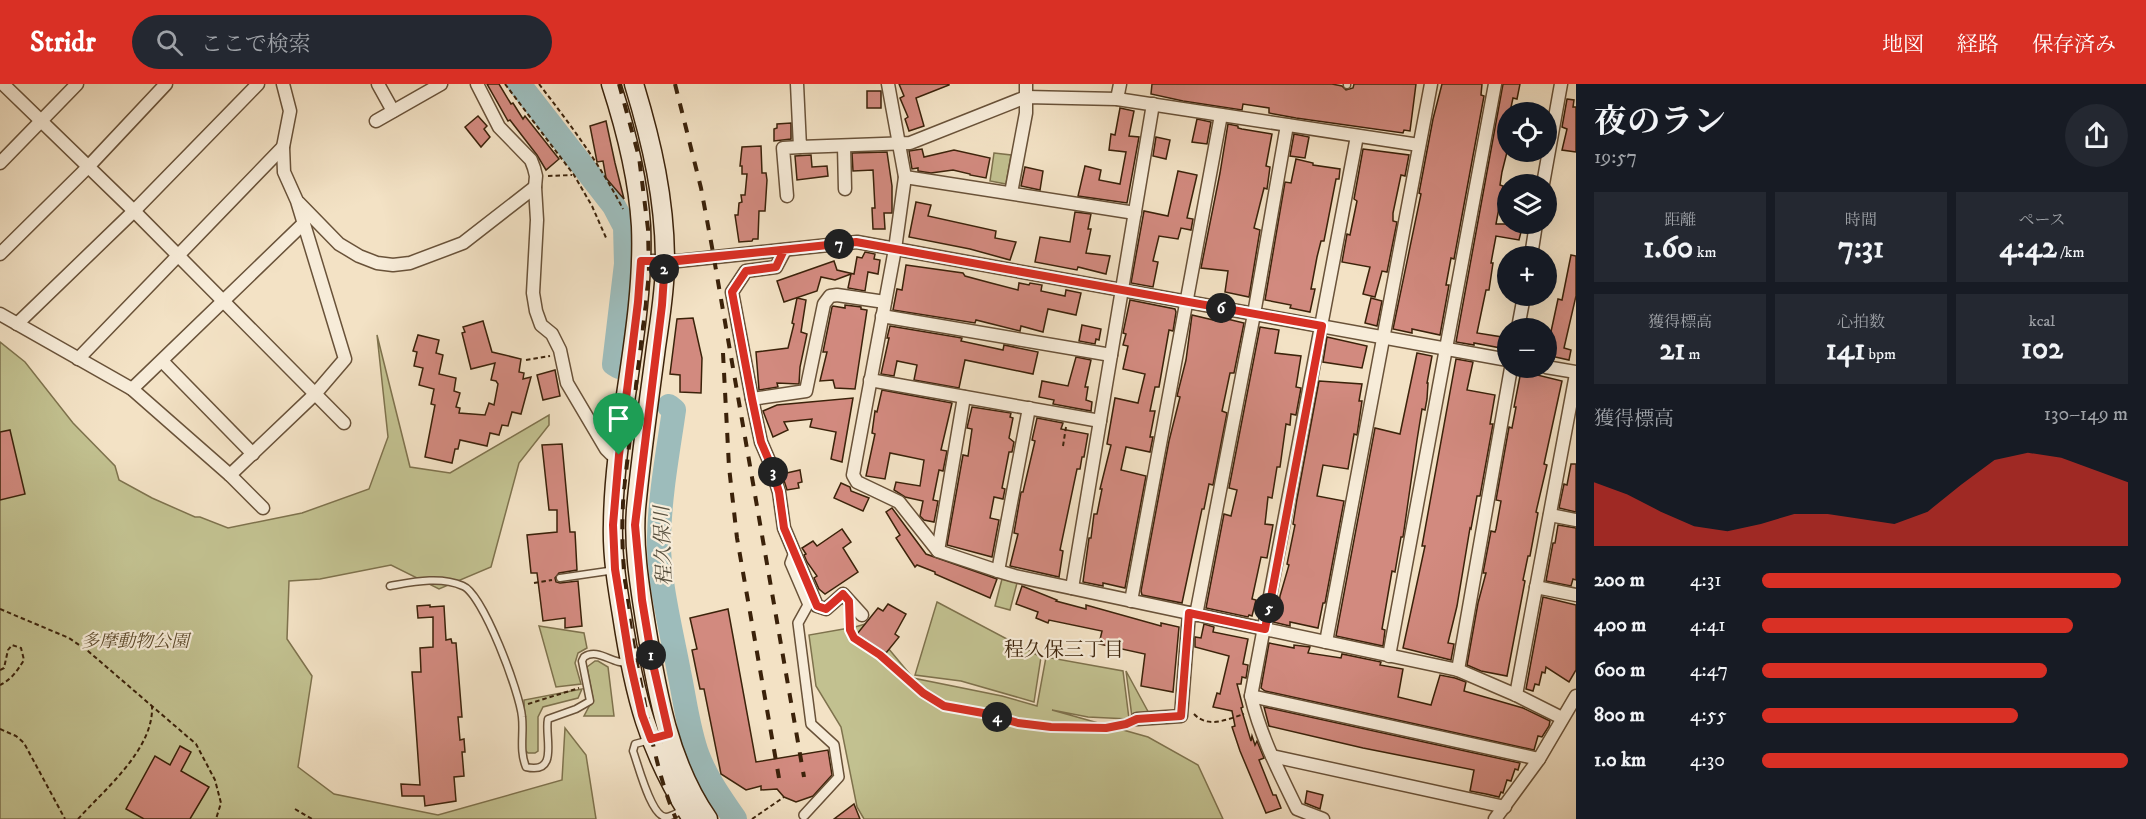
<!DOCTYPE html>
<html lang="ja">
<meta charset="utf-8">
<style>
:root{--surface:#171b24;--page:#242831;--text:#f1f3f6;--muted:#9ea1a6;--accent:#d93025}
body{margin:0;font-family:"IM FELL DW Pica","Noto Serif JP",serif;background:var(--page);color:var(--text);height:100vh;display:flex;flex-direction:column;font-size:22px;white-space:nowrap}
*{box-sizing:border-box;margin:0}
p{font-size:20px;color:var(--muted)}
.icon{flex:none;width:33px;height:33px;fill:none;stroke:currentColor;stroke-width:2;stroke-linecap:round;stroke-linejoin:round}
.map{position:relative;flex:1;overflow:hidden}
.panel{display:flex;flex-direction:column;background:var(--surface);width:570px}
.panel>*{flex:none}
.buttons{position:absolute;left:1497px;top:18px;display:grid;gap:12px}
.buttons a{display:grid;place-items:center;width:60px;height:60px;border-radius:50%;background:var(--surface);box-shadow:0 6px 24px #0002;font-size:30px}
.pin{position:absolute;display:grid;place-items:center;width:51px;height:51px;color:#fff;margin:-62px -26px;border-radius:50% 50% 50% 0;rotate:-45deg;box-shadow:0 0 6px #0007}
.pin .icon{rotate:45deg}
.km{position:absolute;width:30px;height:30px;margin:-15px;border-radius:50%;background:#222;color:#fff;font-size:16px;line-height:30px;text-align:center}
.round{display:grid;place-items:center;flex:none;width:63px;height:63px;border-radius:32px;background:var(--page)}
.head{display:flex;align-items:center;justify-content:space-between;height:102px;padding:0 18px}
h1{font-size:33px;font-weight:700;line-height:45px}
.figures{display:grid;grid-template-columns:repeat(3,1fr);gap:9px;height:102px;padding:6px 18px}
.figures div{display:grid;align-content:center;border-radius:0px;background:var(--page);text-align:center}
.figures b{font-size:30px;font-weight:700}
.figures small{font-size:16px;font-weight:400}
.figures p{font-size:16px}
.chart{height:168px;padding:12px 18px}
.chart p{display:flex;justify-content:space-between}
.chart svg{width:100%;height:108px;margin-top:6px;fill:var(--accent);opacity:.7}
ul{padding:0 18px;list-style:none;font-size:20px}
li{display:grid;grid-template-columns:96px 72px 1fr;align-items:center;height:45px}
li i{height:15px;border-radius:8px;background:var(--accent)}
header{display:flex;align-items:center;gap:36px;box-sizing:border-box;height:84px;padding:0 30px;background:var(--accent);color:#fff}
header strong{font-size:28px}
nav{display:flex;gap:33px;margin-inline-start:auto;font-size:21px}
.search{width:420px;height:54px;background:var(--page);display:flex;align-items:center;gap:15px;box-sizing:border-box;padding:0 21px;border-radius:33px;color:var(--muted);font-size:22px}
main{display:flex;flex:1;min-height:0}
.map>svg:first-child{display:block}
.green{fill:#c2c190;stroke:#7e724d;stroke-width:1.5}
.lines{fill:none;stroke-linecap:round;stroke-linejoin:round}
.river{stroke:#9dbcbb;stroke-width:24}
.building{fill:#d28a7f;stroke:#3b220a;stroke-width:1.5}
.service-casing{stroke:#695239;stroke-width:9}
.pedestrian-casing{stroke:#695239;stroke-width:12}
.minor-casing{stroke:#695239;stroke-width:15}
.secondary-casing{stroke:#3b220a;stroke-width:21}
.path{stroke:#3b220a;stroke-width:2;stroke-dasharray:4.5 3;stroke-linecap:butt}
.service{stroke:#f7ecd9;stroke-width:6}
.pedestrian{stroke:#f7ecd9;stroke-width:9}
.minor{stroke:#f7ecd9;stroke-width:12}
.secondary{stroke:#f7ecd9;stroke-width:18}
.rail{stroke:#3b220a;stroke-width:4;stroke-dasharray:10 10;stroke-linecap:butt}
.route-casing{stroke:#fff;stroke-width:12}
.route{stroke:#d93025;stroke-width:8}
.labels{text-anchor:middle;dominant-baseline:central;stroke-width:4.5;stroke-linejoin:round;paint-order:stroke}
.park-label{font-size:18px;font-style:italic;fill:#5d4a2c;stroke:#f7ecd9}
.water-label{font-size:20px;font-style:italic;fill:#58503f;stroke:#f7ecd9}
.neighbourhood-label{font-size:20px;fill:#3b220a;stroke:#f7ecd9}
</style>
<header>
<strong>Stridr</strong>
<div class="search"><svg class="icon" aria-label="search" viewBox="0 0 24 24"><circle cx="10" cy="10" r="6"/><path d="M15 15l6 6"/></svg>ここで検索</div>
<nav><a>地図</a><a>経路</a><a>保存済み</a></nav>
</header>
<main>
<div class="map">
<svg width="1576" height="735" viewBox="0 0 1576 735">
<rect width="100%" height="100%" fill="#f3e2c5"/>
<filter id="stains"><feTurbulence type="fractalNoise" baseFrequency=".00333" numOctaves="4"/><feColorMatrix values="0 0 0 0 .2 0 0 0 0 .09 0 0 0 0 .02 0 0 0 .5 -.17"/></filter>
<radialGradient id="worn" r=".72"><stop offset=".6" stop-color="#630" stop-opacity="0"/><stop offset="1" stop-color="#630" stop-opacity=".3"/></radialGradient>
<g class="green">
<polygon points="994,69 1011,71 1006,100 990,97"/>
<polygon points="377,251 410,383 450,389 549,331 549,341 519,379 491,483 439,505 391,481 320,495 289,497 287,555 312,592 298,683 334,710 438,731 562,696 565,644 586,671 596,735 0,735 0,258 25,278 73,339 115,382 119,396 152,414 195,433 200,433 228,444 302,429 369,405 388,353"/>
<polygon points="1002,495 1017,499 1010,526 995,522"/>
<polygon points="937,518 1041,573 1034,618 961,597 915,591"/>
<polygon points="879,536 883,558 913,594 1002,612 1037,622 1046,573 1123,587 1129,635 1088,633 1052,626 1148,653 1198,681 1223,735 864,735 857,723 841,643 816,602 809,551 855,543"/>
<polygon points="539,542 584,549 587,564 578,569 575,579 581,600 556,603"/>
<polygon points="595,577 598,577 608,583 614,632 584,632 593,615 587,583"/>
<polygon points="1126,587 1151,633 1132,633"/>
<polygon points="582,605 578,614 543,623 538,633 538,667 535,669 528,669 525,666 524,616"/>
</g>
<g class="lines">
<g class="river">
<polyline points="519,0 614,122 625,143 626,180 614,280 619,283"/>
<path d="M 669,322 L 674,326 C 668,368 660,410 659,453 C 658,496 671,545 679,588 C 685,616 688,645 698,672 C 707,695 721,715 735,735"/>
</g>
</g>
<g class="building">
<polygon points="487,0 499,0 511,20 513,19 523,35 525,32 559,75 546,86 537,71 510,36 508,37"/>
<polygon points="899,0 949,0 949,1 916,14 924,42 909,47 905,35 908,33 900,14 904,12"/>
<polygon points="1152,0 1332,0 1342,2 1346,6 1353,4 1354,0 1416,0 1410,47 1404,46 1403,49 1296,34 1269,29 1269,24 1243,20 1242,26 1183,17 1151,10"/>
<polygon points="1442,0 1482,0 1481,11 1484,12 1454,175 1451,174 1446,201 1449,201 1440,251 1412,245 1412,249 1393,245 1421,110 1419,109 1433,35"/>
<polygon points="1503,0 1520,0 1517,15 1513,14 1510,28 1508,28 1508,64 1502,88 1500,101 1503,102 1496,140 1523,140 1519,156 1496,152 1491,179 1493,179 1489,206 1486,206 1477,249 1502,253 1501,264 1474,259 1474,261 1456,258"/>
<rect x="867" y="7" width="14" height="17"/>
<polygon points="1567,15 1574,16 1573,23 1576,23 1576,68 1562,66 1567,45 1562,43"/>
<polygon points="1120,24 1134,27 1129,52 1139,53 1127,119 1078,112 1085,82 1101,86 1099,96 1120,100 1126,68 1109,66 1111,50 1115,51"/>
<polygon points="478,32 487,42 484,45 490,53 481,63 465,43"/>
<polygon points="1197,35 1211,38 1207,60 1192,58"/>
<polygon points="606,37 615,79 624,115 606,94 603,77 597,78 590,42"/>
<polygon points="791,39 791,55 774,57 774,45 777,44 777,40"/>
<polygon points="1228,40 1238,42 1238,44 1242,45 1272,50 1266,82 1270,83 1267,105 1264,104 1254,144 1260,146 1249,213 1225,208 1228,187 1201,184 1220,89"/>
<polygon points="1294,50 1309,53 1305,74 1290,72"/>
<polygon points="1156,53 1170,56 1166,75 1153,72"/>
<polygon points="761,62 762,89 766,89 767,96 765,127 759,127 758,155 753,155 752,157 739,158 735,131 738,131 739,119 742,118 741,111 745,111 747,90 742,90 742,82 740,82 742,63"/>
<polygon points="922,65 924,73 954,66 990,74 986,94 970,91 970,90 953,86 931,89 918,87 918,84 912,85 909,67"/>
<polygon points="1363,65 1409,71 1405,92 1401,91 1393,129 1393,137 1397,138 1387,188 1382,187 1375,213 1363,210 1370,183 1342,178 1347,150 1350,151 1357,117 1354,115"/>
<polygon points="887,68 892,102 892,129 884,129 885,145 873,145 872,124 875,124 873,86 853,87 852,69"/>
<polygon points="811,71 812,83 827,82 828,92 797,96 795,72"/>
<polygon points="1296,75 1313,79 1313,81 1340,85 1339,95 1336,95 1324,157 1321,157 1317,173 1311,205 1315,205 1310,228 1290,224 1291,221 1265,216 1285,98 1291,99"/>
<polygon points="1025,83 1043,87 1040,106 1021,102"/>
<polygon points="1178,87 1197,91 1187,134 1193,135 1191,146 1181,144 1178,155 1159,152 1153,177 1158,178 1153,203 1131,199 1144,127 1168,132"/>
<polygon points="916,118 931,121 928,132 996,147 995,154 1016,158 1010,176 970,165 909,153"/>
<polygon points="1075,128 1091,130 1088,145 1091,145 1086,169 1110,172 1106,190 1078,183 1077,186 1035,178 1040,153 1070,158"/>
<polygon points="865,168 875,170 874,175 880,176 878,190 868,188 865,207 848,204 851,190 835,196 821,193 817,207 784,218 777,197 834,177 837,186 854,190 857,173 862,174"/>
<polygon points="1571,171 1576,172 1576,212 1564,264 1571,266 1569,276 1546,271 1558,215 1562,216"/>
<polygon points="906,181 963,189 965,192 991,199 1018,206 1019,199 1029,201 1030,199 1042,201 1041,207 1065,212 1066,206 1081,209 1076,231 1048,225 1043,248 1021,242 1020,247 976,236 975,239 893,226 897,205 902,206"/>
<polygon points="797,214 806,216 801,248 807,250 800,283 799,300 777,299 778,303 759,306 756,268 788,264 794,240 792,239"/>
<polygon points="1371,214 1382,217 1377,242 1365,239"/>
<polygon points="1130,216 1175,225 1176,228 1173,247 1169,246 1159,303 1155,303 1150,327 1155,327 1150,353 1153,353 1150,368 1126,363 1121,386 1146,392 1125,504 1103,499 1103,502 1083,498 1089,454 1091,454 1094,430 1097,430 1102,405 1100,405 1111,361 1107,360 1115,314 1138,319 1145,290 1123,285 1128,262 1123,261 1126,250 1123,249"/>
<polygon points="845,221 861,223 861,225 867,226 855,305 835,304 833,296 820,297 827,268 823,268 832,223 833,222 845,224"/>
<polygon points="1192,231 1222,238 1223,234 1244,239 1234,289 1230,289 1222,327 1227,329 1213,401 1209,400 1204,425 1202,425 1182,519 1142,511 1141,507 1169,357 1180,313 1177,312 1186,276"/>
<polygon points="693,234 702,274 701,309 680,308 680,291 670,290 677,235"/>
<polygon points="483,237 492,268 521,275 519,288 524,289 523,295 531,293 521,330 512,328 508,342 502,341 499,351 490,349 487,362 460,356 458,365 455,365 452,379 425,373 435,321 431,320 434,305 419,301 423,284 414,282 417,268 413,267 418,251 439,256 436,269 443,271 439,290 456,294 454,307 460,309 456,323 460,324 459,329 485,331 489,319 494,321 498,300 496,297 491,296 495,279 471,285 462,249 465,248 463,243"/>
<polygon points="1082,241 1101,245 1099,256 1096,255 1095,260 1079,257"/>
<polygon points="890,242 962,254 961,257 1003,266 1004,261 1038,268 1033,290 965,276 959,304 914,296 917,281 897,277 894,292 881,290 889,254 887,254"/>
<polygon points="1260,243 1279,246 1275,269 1301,272 1296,303 1301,304 1296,331 1291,330 1290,341 1286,340 1280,383 1277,383 1272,414 1268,413 1265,440 1273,441 1267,474 1261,473 1252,515 1256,516 1252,532 1249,531 1248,533 1206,524 1224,430 1231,432 1237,406 1229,404"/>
<polygon points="1327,253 1367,262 1362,284 1323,278"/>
<polygon points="1417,269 1432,272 1427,299 1428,299 1427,315 1425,326 1422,325 1417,356 1403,453 1401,453 1395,488 1392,487 1382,545 1385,546 1383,562 1336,552 1375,344 1400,350"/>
<polygon points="1076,273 1091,276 1085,303 1088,303 1086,316 1092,318 1091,327 1053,320 1054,316 1039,313 1042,297 1068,302"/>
<polygon points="1456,275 1473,278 1467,306 1495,311 1490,340 1493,340 1480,412 1477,412 1471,445 1470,444 1457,522 1448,559 1454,560 1451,576 1403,564 1425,462 1422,462"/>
<polygon points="555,286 560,312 543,316 537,291"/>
<polygon points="1521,287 1562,297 1544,380 1547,381 1536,428 1538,429 1530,472 1528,472 1523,496 1525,497 1507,592 1481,587 1467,581 1478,519 1486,489 1483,489 1491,447 1495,448 1496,445 1501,417 1496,416 1509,343 1512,344 1516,323 1514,323"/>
<polygon points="1319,297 1362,300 1359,317 1362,317 1357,351 1354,350 1348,385 1323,381 1317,412 1344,417 1325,519 1323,519 1318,544 1290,538 1290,542 1273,538 1275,529 1278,529 1280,512 1289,481 1287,480 1295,441 1293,440 1297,415"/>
<polygon points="882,306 952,319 941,366 947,367 943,387 939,386 933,416 938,417 934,438 924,436 920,432 923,417 905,413 894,406 896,398 920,402 924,376 890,369 885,395 866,392 875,350 872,349 875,327 877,328"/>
<polygon points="853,314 842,378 831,375 836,348 810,343 812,335 784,338 788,346 773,353 763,327 777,321"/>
<polygon points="972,323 1011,329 1010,333 1013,334 1009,354 1014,358 1012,368 1009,368 1002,404 1005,405 1003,415 994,413 990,434 999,436 992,473 947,461 963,371 968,372 972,345 967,344"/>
<polygon points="1037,334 1063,339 1061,345 1088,350 1084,373 1082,373 1080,385 1077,385 1060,466 1063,467 1059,493 1010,482 1018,450 1014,449 1021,408 1023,408 1035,357 1032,356"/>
<polygon points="10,346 25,410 0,416 0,348"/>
<polygon points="562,360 570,448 575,448 577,486 559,489 555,494 556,498 560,499 578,497 582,542 565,544 565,534 543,537 537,489 531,489 527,451 557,448 557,426 549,426 542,361"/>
<polygon points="1571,380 1576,380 1576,428 1559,424 1564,400 1567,401"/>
<polygon points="800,386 802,398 798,399 799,404 787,406 782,390"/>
<polygon points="841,399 850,403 851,407 869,414 863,427 834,414"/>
<polygon points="892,424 926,470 997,495 990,514 935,490 935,488 917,481 915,483 896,454 900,451 886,428"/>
<polygon points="1558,441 1576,444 1576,496 1573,495 1571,502 1546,497 1553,459 1555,459"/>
<polygon points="842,445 851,458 843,464 858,488 825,510 819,505 814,494 817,492 807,478 804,471 806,470 802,464 813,457 817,462"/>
<polygon points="1022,502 1057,516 1056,517 1086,525 1086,521 1161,542 1161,539 1179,543 1173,608 1141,602 1145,570 1099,560 1102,547 1049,536 1048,539 1036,534 1038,528 1016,520"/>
<polygon points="1543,513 1576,521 1576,586 1569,598 1546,583 1545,589 1542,588 1539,601 1535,600 1533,607 1526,605"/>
<polygon points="888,520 906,530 895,550 899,553 886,569 857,550 878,524 883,527"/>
<polygon points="430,521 430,523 444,522 446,556 451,555 452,559 456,559 462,633 458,633 460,656 464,655 465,668 462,668 464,692 454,693 456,717 425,722 424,712 402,712 401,700 420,701 412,588 421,588 420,564 433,563 433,533 418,534 417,522"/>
<polygon points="728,525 756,678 828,666 832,691 813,712 796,718 784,713 777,705 761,706 761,702 746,706 721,690 704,605 700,605 692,566 697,565 690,534"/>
<polygon points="1204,540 1214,543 1213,548 1248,555 1243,580 1248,581 1246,594 1242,593 1241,600 1237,600 1243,623 1241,624 1251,657 1252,652 1255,661 1257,657 1264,674 1259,676 1273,711 1276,711 1281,724 1266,729 1240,667 1232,643 1235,642 1232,627 1213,623 1217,609 1220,610 1229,572 1195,563 1195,553 1201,554"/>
<polygon points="1269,559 1294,564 1294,561 1310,563 1308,569 1341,574 1342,570 1381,578 1380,581 1403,585 1398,613 1431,621 1440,591 1455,594 1466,598 1464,607 1523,624 1550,637 1549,642 1542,653 1538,652 1534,666 1265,607 1261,604"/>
<polygon points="1264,623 1520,679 1518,686 1515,685 1511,697 1507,696 1503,709 1501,708 1499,713 1486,710 1470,707 1474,686 1363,664 1269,642"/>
<polygon points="180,662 191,668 181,687 209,703 190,735 144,735 126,725 155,672 170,681"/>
<polygon points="1307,707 1323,711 1320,725 1305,719"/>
<polygon points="854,720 860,735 834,735"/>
</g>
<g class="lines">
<g class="service-casing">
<g id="service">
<polyline points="1347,1 1347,0"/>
<polyline points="560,494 615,486"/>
<path d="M 390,502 C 413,498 440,492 463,502 C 483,510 520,609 522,633 C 524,650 519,666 526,683 C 560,691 544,652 548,635 L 576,625 L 590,617 L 582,577 L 584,573 C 599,563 613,582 629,578"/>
<path d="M 650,656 L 635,660 L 633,667 C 638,680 651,733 666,733 C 671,733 678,728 683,726"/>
</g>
</g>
<g class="pedestrian-casing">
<polyline id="pedestrian" points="794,468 790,479 808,521 798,539 811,640 834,661 839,693 804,731"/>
</g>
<g class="minor-casing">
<g id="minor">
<polyline points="3,0 134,127 344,339"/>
<polyline points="378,0 393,27"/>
<polyline points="477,0 499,43 531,76 534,84 536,92 535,103 537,136 533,209 536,227 541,241 552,250 560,266 567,299 606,365 611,370 619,371"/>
<polyline points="797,0 800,63 910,59 1026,13 1117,15 1419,61"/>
<polyline points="888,0 905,93 895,165 853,391 857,398 899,418 938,467 998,487 1015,492 1458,586 1516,611 1562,634"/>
<polyline points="1117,15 1120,0"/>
<polyline points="376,37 441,0"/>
<polyline points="844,62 845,105"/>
<polyline points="0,79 77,0"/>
<polyline points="905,93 1135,129"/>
<polyline points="1543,100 1561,0"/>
<polyline points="1011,109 1026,29 1026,0"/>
<polyline points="787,112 783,64 800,63"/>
<polyline points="299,119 339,160 359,172 377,179 393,181 410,179 463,159 535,103"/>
<polyline points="785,166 776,183 746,187 732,208 752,315 761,358 770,379 779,408 784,444 817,522 826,525 843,510 862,531"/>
<polyline points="0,170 88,83 166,0"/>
<polyline points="1531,172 1536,140"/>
<polyline points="641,177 678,177 857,158 1508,276"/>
<polyline points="0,230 132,305 230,391 263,424"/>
<polyline points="882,232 1111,271"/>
<polyline points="17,240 134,127 258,0"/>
<polyline points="1518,244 1524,212"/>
<polyline points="78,275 283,63"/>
<polyline points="162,277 253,370"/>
<polyline points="1546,283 1576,288"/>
<polyline points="870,296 1100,337"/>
<polyline points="132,305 304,139"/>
<polyline points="752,315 806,307 824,220 830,212 837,211 885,218"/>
<polyline points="230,391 315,310 345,275 297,117 284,88 283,63 290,27 283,0"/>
<polyline points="1550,431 1576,436"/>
<polyline points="938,467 964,313"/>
<polyline points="998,487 1029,324"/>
<polyline points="1536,503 1576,511"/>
<polyline points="1072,504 1153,20"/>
<polyline points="1131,517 1221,31"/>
<polyline points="1196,531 1254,230 1287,41"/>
<polyline points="1326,558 1431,0"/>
<polyline points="1389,572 1495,0"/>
<polyline points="1458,586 1511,284"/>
<polyline points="1516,611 1576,290"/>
<polyline points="1251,612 1539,675"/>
<polyline points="1137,635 1181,632 1189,529"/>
<polyline points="1272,672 1505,723"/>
<path d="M 1323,735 L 1297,725 C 1279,688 1260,651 1251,612 L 1357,52"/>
<polyline points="1495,735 1539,675 1576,612"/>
</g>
</g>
<g class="secondary-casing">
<g id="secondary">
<path d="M 611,0 C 626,46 638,93 641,142 C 645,241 614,342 613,440 C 612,471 617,501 622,531 C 634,610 648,667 692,735"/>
<path d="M 634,0 C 652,59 665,116 665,178 C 665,206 660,235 656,263 C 649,317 641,371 636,425 C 633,464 640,504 646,542 C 657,609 669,679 708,735"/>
</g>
</g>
<g class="path">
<polyline points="505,0 574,91 592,122 607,156"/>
<path d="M 539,0 C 570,40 600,80 623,125"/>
<polyline points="548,92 572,91"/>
<polyline points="526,276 550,272"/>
<polyline points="1063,362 1066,343"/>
<polyline points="534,499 552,496"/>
<polyline points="0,525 69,554 88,567 196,660 215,696 221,719 216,735"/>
<path d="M 850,538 C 850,557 868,561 882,572 C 902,589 919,608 942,620 C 954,626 969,626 982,629 C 994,631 1005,636 1017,639 C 1053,647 1090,644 1126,640"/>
<path d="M 0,586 L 4,584 L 8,566 L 12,561 L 21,564 L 24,576 C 17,587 12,595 0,601"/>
<polyline points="528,620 579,604"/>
<path d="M 1194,630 C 1208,645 1228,635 1244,630"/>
<polyline points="0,645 16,652 24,659 65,735"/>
<polyline points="295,725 312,735"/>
<path d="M 78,735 C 105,705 154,665 152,622"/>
<polyline points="752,735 784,713"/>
</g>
<use href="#service" class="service"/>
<use href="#pedestrian" class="pedestrian"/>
<use href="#minor" class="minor"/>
<use href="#secondary" class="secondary"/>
<g class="rail">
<path d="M 619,0 L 639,73 L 648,145 L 649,190 L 624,405 C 618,474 629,542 643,610 C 651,653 659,695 676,735"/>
<polyline points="675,0 701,104 712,163 804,693"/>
<polyline points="723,269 729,383 737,454 779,694"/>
</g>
</g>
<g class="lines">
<g class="route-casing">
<polyline id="route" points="619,371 613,441 615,485 630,578 642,631 651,655 669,650 652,576 642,516 635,441 662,221 665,177 784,166 776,183 746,187 732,208 752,315 761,358 770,379 779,408 784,444 817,522 826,525 843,510 849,517 850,546 854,554 880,571 923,609 944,622 983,629 1018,639 1051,643 1106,644 1126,640 1137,635 1181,632 1189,529 1265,545 1322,242 856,158 678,177 641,177 638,218 619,371"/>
</g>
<use href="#route" class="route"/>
</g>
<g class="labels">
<g class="park-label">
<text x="135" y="558">多摩動物公園</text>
</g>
<g class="water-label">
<text transform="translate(664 462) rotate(-92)">程久保川</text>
</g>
<g class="neighbourhood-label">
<text x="1064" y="566">程久保三丁目</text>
</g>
</g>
<rect width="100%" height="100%" filter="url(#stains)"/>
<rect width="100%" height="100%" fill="url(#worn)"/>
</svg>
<div class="buttons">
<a><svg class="icon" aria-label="locate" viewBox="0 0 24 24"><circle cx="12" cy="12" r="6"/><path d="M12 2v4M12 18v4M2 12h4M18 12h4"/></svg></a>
<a><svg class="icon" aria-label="layers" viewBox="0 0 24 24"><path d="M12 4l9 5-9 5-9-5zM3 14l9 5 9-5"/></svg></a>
<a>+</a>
<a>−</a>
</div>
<div class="pin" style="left:619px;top:371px;background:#1e9e55"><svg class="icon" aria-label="arrive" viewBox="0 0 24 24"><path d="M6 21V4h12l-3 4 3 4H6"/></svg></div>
<b class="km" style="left:651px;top:571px">1</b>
<b class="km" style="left:664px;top:185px">2</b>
<b class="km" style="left:773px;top:388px">3</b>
<b class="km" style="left:997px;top:633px">4</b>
<b class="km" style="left:1269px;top:524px">5</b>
<b class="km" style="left:1221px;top:224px">6</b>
<b class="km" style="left:839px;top:160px">7</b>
</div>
<section class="panel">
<div class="head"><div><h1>夜のラン</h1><p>19:57</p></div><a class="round"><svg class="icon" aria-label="share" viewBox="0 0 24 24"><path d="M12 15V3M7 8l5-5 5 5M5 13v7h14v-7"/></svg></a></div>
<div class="figures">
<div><p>距離</p><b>1.60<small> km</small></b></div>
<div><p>時間</p><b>7:31</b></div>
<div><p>ペース</p><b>4:42<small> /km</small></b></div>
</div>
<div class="figures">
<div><p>獲得標高</p><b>21<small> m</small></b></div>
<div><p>心拍数</p><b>141<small> bpm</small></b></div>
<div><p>kcal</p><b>102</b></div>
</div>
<div class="chart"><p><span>獲得標高</span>130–149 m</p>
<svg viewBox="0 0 160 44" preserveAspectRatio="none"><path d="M0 44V18L10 23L20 30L30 36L40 38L50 35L60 31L70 31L80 33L90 35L100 30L110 19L120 9L130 6L140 8L150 13L160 18V44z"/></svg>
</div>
<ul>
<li><b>200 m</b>4:31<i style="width:98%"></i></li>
<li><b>400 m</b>4:41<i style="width:85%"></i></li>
<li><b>600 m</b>4:47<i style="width:78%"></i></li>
<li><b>800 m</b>4:55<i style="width:70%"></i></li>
<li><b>1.0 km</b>4:30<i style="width:100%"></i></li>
</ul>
</section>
</main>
